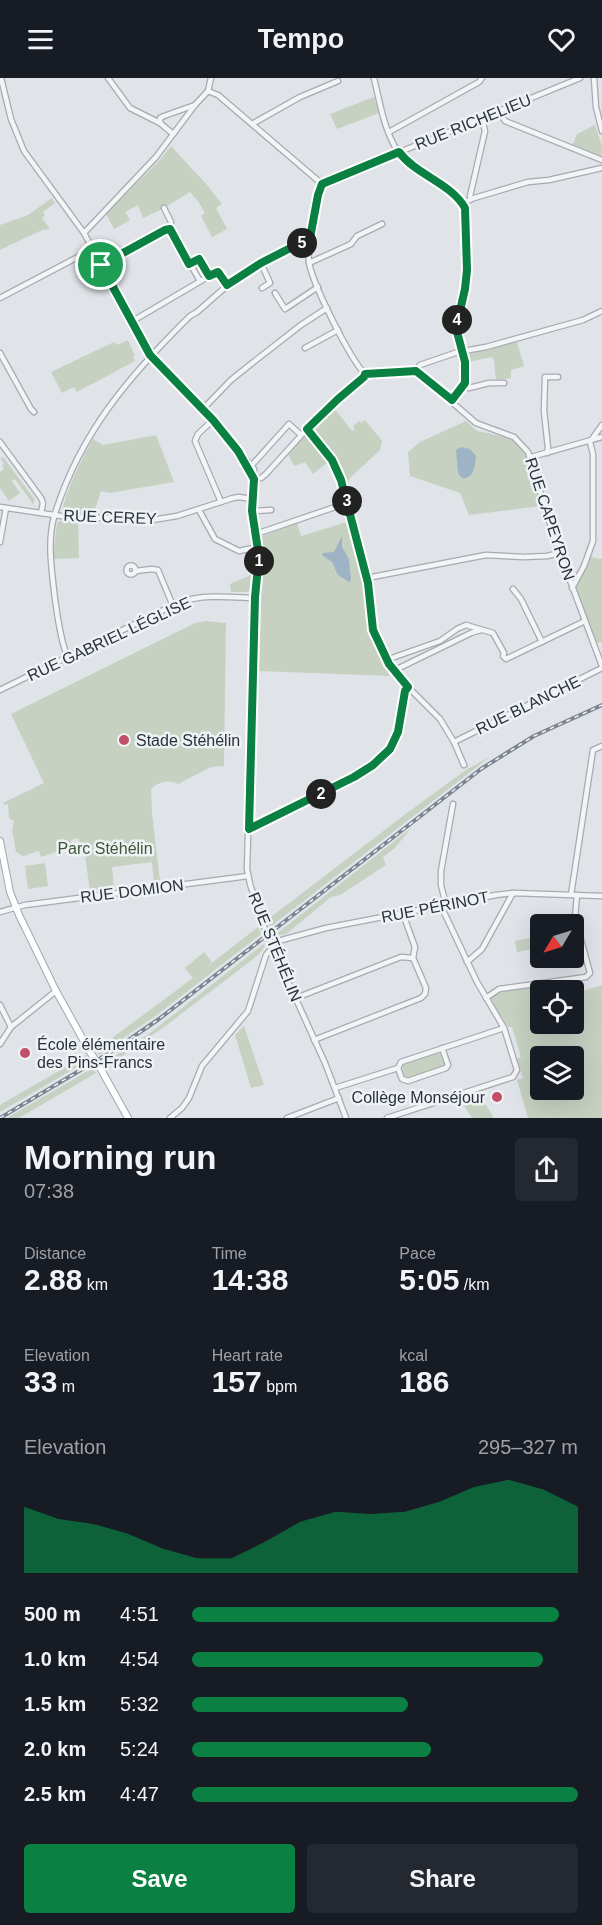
<!DOCTYPE html>
<meta charset="utf-8">
<style>
:root{--surface:#171b24;--page:#242831;--text:#f1f3f6;--muted:#9ea1a6;--accent:#0b8043}
body{margin:0;font-family:Arial,sans-serif;background:var(--page);color:var(--text);height:100vh;display:flex;flex-direction:column;font-size:22px;white-space:nowrap}
*{box-sizing:border-box;margin:0}
p{font-size:20px;color:var(--muted)}
.icon{flex:none;width:33px;height:33px;fill:none;stroke:currentColor;stroke-width:2;stroke-linecap:round;stroke-linejoin:round}
.map{position:relative;height:1040px;overflow:hidden}
.drawer{display:flex;flex-direction:column;background:var(--surface);flex:1}
.drawer>*{flex:none}
.needle{width:39px;rotate:232deg}
.controls{position:absolute;left:530px;top:836px;display:grid;gap:12px}
.controls a{display:grid;place-items:center;width:54px;height:54px;border-radius:6px;background:var(--surface);box-shadow:0 6px 24px #0002;font-size:30px}
.pin{position:absolute;display:grid;place-items:center;width:51px;height:51px;color:#fff;margin:-26px;border:3px solid #fff;border-radius:50%;box-shadow:0 2px 6px #0007}
.km{position:absolute;width:30px;height:30px;margin:-15px;border-radius:50%;background:#222;color:#fff;font-size:16px;line-height:30px;text-align:center}
.round{display:grid;place-items:center;flex:none;width:63px;height:63px;border-radius:6px;background:var(--page)}
.head{display:flex;align-items:center;justify-content:space-between;height:102px;padding:0 24px}
h1{font-size:33px;font-weight:700;line-height:45px}
.stats{display:grid;grid-template-columns:repeat(3,1fr);gap:9px;height:102px;padding:6px 24px}
.stats div{display:grid;align-content:center}
.stats b{font-size:30px;font-weight:700}
.stats small{font-size:16px;font-weight:400}
.stats p{font-size:16px}
.chart{height:168px;padding:12px 24px}
.chart p{display:flex;justify-content:space-between}
.chart svg{width:100%;height:108px;margin-top:6px;fill:var(--accent);opacity:.7}
.action{display:flex;gap:12px;margin-top:auto;padding:12px 24px}
.action a{flex:1;height:69px;border-radius:6px;background:var(--accent);color:#fff;font-size:24px;font-weight:700;line-height:69px;text-align:center}
.action a+a{background:var(--page);color:var(--text)}
ul{padding:0 24px;list-style:none;font-size:20px}
li{display:grid;grid-template-columns:96px 72px 1fr;align-items:center;height:45px}
li i{height:15px;border-radius:8px;background:var(--accent)}
header{display:flex;justify-content:space-between;align-items:center;height:78px;padding:0 24px;background:var(--surface);font-size:27px;font-weight:700}
.map>svg:first-child{display:block}
.green{fill:#c6d1c2;fill-rule:evenodd}
.water{fill:#9eb3c5}
.lines{fill:none;stroke-linecap:round;stroke-linejoin:round}
.minor-casing{stroke:#a6aab1;stroke-width:7}
.major-casing{stroke:#a0a8b2;stroke-width:8}
.minor{stroke:#f2f4f6;stroke-width:4.5}
.major{stroke:#fff;stroke-width:6}
.rail-casing{stroke:#7b8490;stroke-width:4}
.rail{stroke:#eff2f5;stroke-width:1.5;stroke-dasharray:4.5;stroke-linecap:butt}
.minor-bridge-casing{stroke:#a6aab1;stroke-width:7;stroke-linecap:butt}
.major-bridge-casing{stroke:#a0a8b2;stroke-width:8;stroke-linecap:butt}
.minor-bridge{stroke:#f2f4f6;stroke-width:4.5}
.major-bridge{stroke:#fff;stroke-width:6}
.route-casing{stroke:#fff;stroke-width:12}
.route{stroke:#0b8043;stroke-width:8}
.poi-dot{fill:#c24f67;stroke:#eff2f5;stroke-width:2}
.labels{text-anchor:middle;dominant-baseline:central;stroke-width:5;stroke-linejoin:round;paint-order:stroke}
.street-label{font-size:16px;fill:#2a323d;stroke:#eff2f5}
.poi-label{font-size:16px;fill:#2a323d;stroke:#eff2f5;text-anchor:start}
.park-label{font-size:16px;fill:#405838;stroke:#eff2f5}
</style>
<header><svg class="icon" aria-label="menu" viewBox="0 0 24 24"><path d="M4 6h16M4 12h16M4 18h16"/></svg>Tempo<svg class="icon" aria-label="heart" viewBox="0 0 24 24"><path d="M12 20l-8-8c-3-5 5-10 8-4 3-6 11-1 8 4z"/></svg></header>
<div class="map">
<svg width="602" height="1040" viewBox="0 0 602 1040">
<rect width="100%" height="100%" fill="#e0e3e8"/>
<g class="green">
<polygon points="374,19 379,35 337,51 330,36"/>
<polygon points="595,47 602,68 601,80 572,68 577,56"/>
<polygon points="171,68 207,107 221,125 222,126 216,130 227,151 212,159 201,138 205,135 198,123 190,114 164,130 143,140 138,127 125,134 130,142 114,151 106,136 160,82"/>
<polygon points="52,120 55,125 43,134 45,137 42,140 50,151 42,152 0,172 0,147 28,137"/>
<polygon points="128,262 135,278 133,279 135,283 77,314 74,309 62,315 51,294 114,264 117,267"/>
<polygon points="517,264 524,288 511,292 511,300 496,302 494,282 491,279 469,284 469,276"/>
<polygon points="334,330 352,353 355,352 353,348 359,343 361,345 365,342 382,363 380,372 350,400 346,408 334,380 312,354 312,350"/>
<polygon points="466,343 477,353 506,359 514,363 525,376 531,396 533,396 541,428 469,437 460,415 410,398 408,374 420,364"/>
<path d="M 156,357 L 174,404 L 110,415 L 101,413 L 93,437 L 65,435 L 62,432 C 69,407 80,384 93,361 L 103,367 Z"/>
<polygon points="305,357 328,384 313,396 305,384 294,388 288,376"/>
<polygon points="3,379 35,422 33,426 15,401 12,403 20,415 9,423 0,410 0,394 4,391 2,387 4,385 0,380"/>
<polygon points="60,443 78,444 79,480 54,481 54,470 57,445"/>
<polygon points="347,444 363,505 369,555 382,586 390,598 259,593 262,493 260,459 297,445 301,458"/>
<polygon points="590,479 602,481 602,564 596,565 576,510"/>
<polygon points="251,497 249,514 231,514 230,506"/>
<path d="M 206,543 L 226,545 L 224,688 L 211,689 L 178,706 C 169,701 158,704 151,711 L 152,735 L 160,804 L 154,805 L 152,784 L 112,789 L 114,810 L 90,813 L 84,770 L 81,769 L 78,760 L 71,762 L 73,768 L 41,779 L 39,773 L 23,778 L 16,774 L 12,752 L 14,743 L 9,740 L 8,726 L 4,727 L 3,725 L 44,705 L 11,636 L 195,545 Z"/>
<polygon points="491,678 270,849 267,842 407,735 466,692"/>
<polygon points="411,750 395,770 383,779 386,787 340,817 331,819 286,856 274,858"/>
<polygon points="45,785 48,808 28,811 25,788"/>
<polygon points="258,849 261,856 158,936 99,977 96,972 193,900 185,890 204,874 212,884 203,892"/>
<polygon points="536,859 538,870 517,874 515,863"/>
<polygon points="265,865 263,871 259,876 235,895 164,949 106,989 104,985 150,955"/>
<path d="M 581,903 L 583,913 L 602,907 L 602,1040 L 528,1040 L 517,1002 L 523,1000 L 517,981 L 521,979 L 512,949 L 508,949 L 491,922 L 492,919 L 500,913 ZM 540,912 L 573,912 L 573,945 L 540,945 ZM 540,978 L 573,978 L 573,1011 L 540,1011 Z"/>
<polygon points="244,948 264,1007 251,1010 235,957"/>
<polygon points="439,974 445,986 443,989 409,1001 405,999 402,989 404,986"/>
<polygon points="86,977 89,982 0,1034 0,1027"/>
<polygon points="93,990 96,995 19,1040 7,1040"/>
<polygon points="479,1016 494,1040 472,1040 463,1026"/>
</g>
<g class="water">
<path d="M 461,369 L 470,371 L 476,378 C 475,387 474,402 462,400 L 458,395 L 456,372 Z"/>
<polygon points="342,458 342,469 349,481 351,502 349,504 338,497 332,484 322,477 323,475 334,474"/>
</g>
<g class="lines">
<g class="minor-casing">
<g id="minor">
<polyline points="1,0 11,41 24,73 84,155 150,277 213,342 254,391 254,411 252,433 259,479 255,520 247,791 250,806 263,846"/>
<polyline points="108,0 130,30 160,45 173,56"/>
<path d="M 374,0 C 380,25 385,60 403,80 C 420,99 452,107 465,130 L 467,192 L 465,211 L 456,250 L 465,284 L 465,305 L 452,322"/>
<polyline points="594,0 596,29 602,53"/>
<polyline points="208,13 218,17 225,23 322,106"/>
<polyline points="208,13 211,0"/>
<polyline points="499,34 505,43 602,82"/>
<polyline points="160,45 160,40 164,38 195,27"/>
<polyline points="252,46 300,19 338,3"/>
<polyline points="389,54 479,4 482,0"/>
<polyline points="322,106 580,0"/>
<path d="M 322,106 C 315,119 307,168 309,184 C 312,205 350,281 365,296"/>
<polyline points="471,121 470,118 485,53 482,41"/>
<polyline points="463,126 471,121 528,104 549,102 602,90"/>
<polyline points="164,130 171,144 170,151 200,203"/>
<polyline points="84,155 156,79 195,27 208,13"/>
<polyline points="261,185 270,205 262,210"/>
<polyline points="309,185 351,166 357,158 382,146"/>
<polyline points="189,186 199,181 209,197"/>
<polyline points="101,187 165,152 170,151"/>
<polyline points="275,215 285,231 318,209"/>
<polyline points="0,220 93,171"/>
<polyline points="131,244 216,194 227,207"/>
<polyline points="305,270 338,252"/>
<polyline points="0,275 31,331 34,334"/>
<polyline points="416,293 420,287 458,274 486,269 583,242 602,233"/>
<polyline points="365,296 370,297 404,292 416,293 476,345 514,359 528,374 555,462 602,588"/>
<polyline points="463,309 469,310 489,305 504,305"/>
<polyline points="203,331 231,302 251,286 301,247 327,230"/>
<polyline points="213,342 198,356 195,363 221,424"/>
<polyline points="307,351 332,382 341,402 368,505 373,552 386,582 401,602 440,641 454,664 464,687"/>
<polyline points="0,364 41,420 43,425 41,435"/>
<polyline points="547,375 548,370 544,333 545,299 558,299"/>
<polyline points="241,378 254,401"/>
<polyline points="531,379 602,359"/>
<polyline points="252,387 289,346 301,357"/>
<polyline points="254,401 261,400 266,396 307,351 365,296"/>
<polyline points="0,429 61,438 152,442 177,438 233,420 239,419 252,421"/>
<polyline points="199,432 215,461 239,473 258,469"/>
<polyline points="252,433 271,432"/>
<polyline points="256,456 347,425"/>
<polyline points="0,464 6,430"/>
<circle cx="131" cy="492" r="4.5"/>
<polyline points="136,493 152,491 158,492 173,528"/>
<polyline points="367,500 486,477 524,479 547,478 560,475"/>
<polyline points="572,510 584,488 593,463 593,376 590,364 602,347"/>
<polyline points="513,511 521,521 542,564"/>
<path d="M 67,578 C 60,560 58,541 55,521 C 52,495 47,464 54,439 C 79,356 129,298 190,238 L 197,234 L 236,200 L 261,185 L 310,160"/>
<polyline points="386,582 440,563 457,551 466,547 493,555 504,575 503,578 506,581 585,543"/>
<polyline points="393,593 471,555 481,552"/>
<path d="M 0,612 L 180,524 C 205,516 229,519 255,520"/>
<polyline points="454,664 602,590"/>
<polyline points="249,751 355,699 373,687 390,671 398,654 405,613 408,609"/>
<polyline points="571,817 593,672 602,668"/>
<polyline points="446,827 441,807 441,793 453,726"/>
<polyline points="0,834 25,827 248,798"/>
<polyline points="271,866 325,985 346,1040"/>
<polyline points="467,884 482,871 513,815"/>
<polyline points="296,920 401,879 413,880"/>
<polyline points="486,920 499,911 586,899 590,895 575,840 577,817"/>
<polyline points="0,927 11,949"/>
<polyline points="314,962 421,920 425,916 426,910 413,880 415,869 403,836"/>
<polyline points="0,966 11,949 56,913"/>
<polyline points="398,990 402,1001 408,1003 446,990 448,987 442,970"/>
<polyline points="335,1010 398,990 401,984 504,950"/>
<polyline points="170,1040 182,1030 189,1020 202,988 248,933 266,877 278,863 326,850 496,817 513,815 602,818"/>
<polyline points="287,1040 339,1020"/>
<polyline points="387,1040 513,999 517,992 504,950 477,904 441,828"/>
</g>
</g>
<g class="major-casing">
<g id="major">
<polyline points="0,763 10,814 19,837 56,913 90,974"/>
<polyline points="98,986 128,1040"/>
</g>
</g>
<use href="#minor" class="minor"/>
<use href="#major" class="major"/>
<g class="rail-casing">
<polyline id="rail" points="0,1040 111,974 159,941 481,691 534,658 602,627"/>
</g>
<use href="#rail" class="rail"/>
<g class="minor-bridge-casing">
<polyline id="minor-bridge" points="263,846 270,863"/>
</g>
<g class="major-bridge-casing">
<polyline id="major-bridge" points="90,974 98,986"/>
</g>
<use href="#minor-bridge" class="minor-bridge"/>
<use href="#major-bridge" class="major-bridge"/>
</g>
<g class="lines">
<g class="route-casing">
<path id="route" d="M 399,74 C 416,97 451,105 465,130 L 467,192 L 465,211 L 456,250 L 465,284 L 465,305 L 452,322 L 416,293 L 365,296 L 364,299 L 338,321 L 307,351 L 332,382 L 341,402 L 368,505 L 373,552 L 389,586 L 408,609 L 405,613 L 398,654 L 390,671 L 373,687 L 354,699 L 249,751 L 255,519 L 259,479 L 252,433 L 254,401 L 238,373 L 213,342 L 150,277 L 101,187 L 165,152 L 170,151 L 189,186 L 199,181 L 209,198 L 218,194 L 227,207 L 261,185 L 310,160 L 318,117 L 322,106 Z"/>
</g>
<use href="#route" class="route"/>
</g>
<g class="poi-dot">
<circle cx="124" cy="662" r="6"/>
<circle cx="25" cy="975" r="6"/>
<circle cx="497" cy="1019" r="6"/>
</g>
<g class="labels">
<g class="street-label">
<text transform="translate(473 44) rotate(-22)">RUE RICHELIEU</text>
<text transform="translate(110 439) rotate(2)">RUE CEREY</text>
<text transform="translate(550 441) rotate(72)">RUE CAPEYRON</text>
<text transform="translate(109 561) rotate(-25)">RUE GABRIEL LÉGLISE</text>
<text transform="translate(528 627) rotate(-26)">RUE BLANCHE</text>
<text transform="translate(132 813) rotate(-7)">RUE DOMION</text>
<text transform="translate(435 829) rotate(-11)">RUE PÉRINOT</text>
<text transform="translate(275 869) rotate(68)">RUE STÉHÉLIN</text>
</g>
<g class="poi-label">
<text x="136" y="662">Stade Stéhélin</text>
<text x="37" y="966">École élémentaire<tspan x="37" dy="18">des Pins-Francs</tspan></text>
<text x="485" y="1019" text-anchor="end">Collège Monséjour</text>
</g>
<g class="park-label">
<text x="105" y="770">Parc Stéhélin</text>
</g>
</g>
</svg>
<div class="controls">
<a><svg class="needle" viewBox="-14 -14 28 28"><path d="M0-13l5 13h-10z" fill="#e53935"/><path d="M0 13l5-13h-10z" fill="#9ea1a6"/></svg></a>
<a><svg class="icon" aria-label="locate" viewBox="0 0 24 24"><circle cx="12" cy="12" r="6"/><path d="M12 2v4M12 18v4M2 12h4M18 12h4"/></svg></a>
<a><svg class="icon" aria-label="layers" viewBox="0 0 24 24"><path d="M12 4l9 5-9 5-9-5zM3 14l9 5 9-5"/></svg></a>
</div>
<div class="pin" style="left:101px;top:187px;background:#1e9e55"><svg class="icon" aria-label="arrive" viewBox="0 0 24 24"><path d="M6 21V4h12l-3 4 3 4H6"/></svg></div>
<b class="km" style="left:259px;top:483px">1</b>
<b class="km" style="left:321px;top:716px">2</b>
<b class="km" style="left:347px;top:423px">3</b>
<b class="km" style="left:457px;top:242px">4</b>
<b class="km" style="left:302px;top:165px">5</b>
</div>
<section class="drawer">
<div class="head"><div><h1>Morning run</h1><p>07:38</p></div><a class="round"><svg class="icon" aria-label="share" viewBox="0 0 24 24"><path d="M12 15V3M7 8l5-5 5 5M5 13v7h14v-7"/></svg></a></div>
<div class="stats">
<div><p>Distance</p><b>2.88<small> km</small></b></div>
<div><p>Time</p><b>14:38</b></div>
<div><p>Pace</p><b>5:05<small> /km</small></b></div>
</div>
<div class="stats">
<div><p>Elevation</p><b>33<small> m</small></b></div>
<div><p>Heart rate</p><b>157<small> bpm</small></b></div>
<div><p>kcal</p><b>186</b></div>
</div>
<div class="chart"><p><span>Elevation</span>295–327 m</p>
<svg viewBox="0 0 160 44" preserveAspectRatio="none"><path d="M0 44V17L10 22L20 24L30 28L40 34L50 38L60 38L70 31L80 23L90 19L100 20L110 19L120 15L130 9L140 6L150 10L160 17V44z"/></svg>
</div>
<ul>
<li><b>500 m</b>4:51<i style="width:95%"></i></li>
<li><b>1.0 km</b>4:54<i style="width:91%"></i></li>
<li><b>1.5 km</b>5:32<i style="width:56%"></i></li>
<li><b>2.0 km</b>5:24<i style="width:62%"></i></li>
<li><b>2.5 km</b>4:47<i style="width:100%"></i></li>
</ul>
<div class="action"><a>Save</a><a>Share</a></div>
</section>
